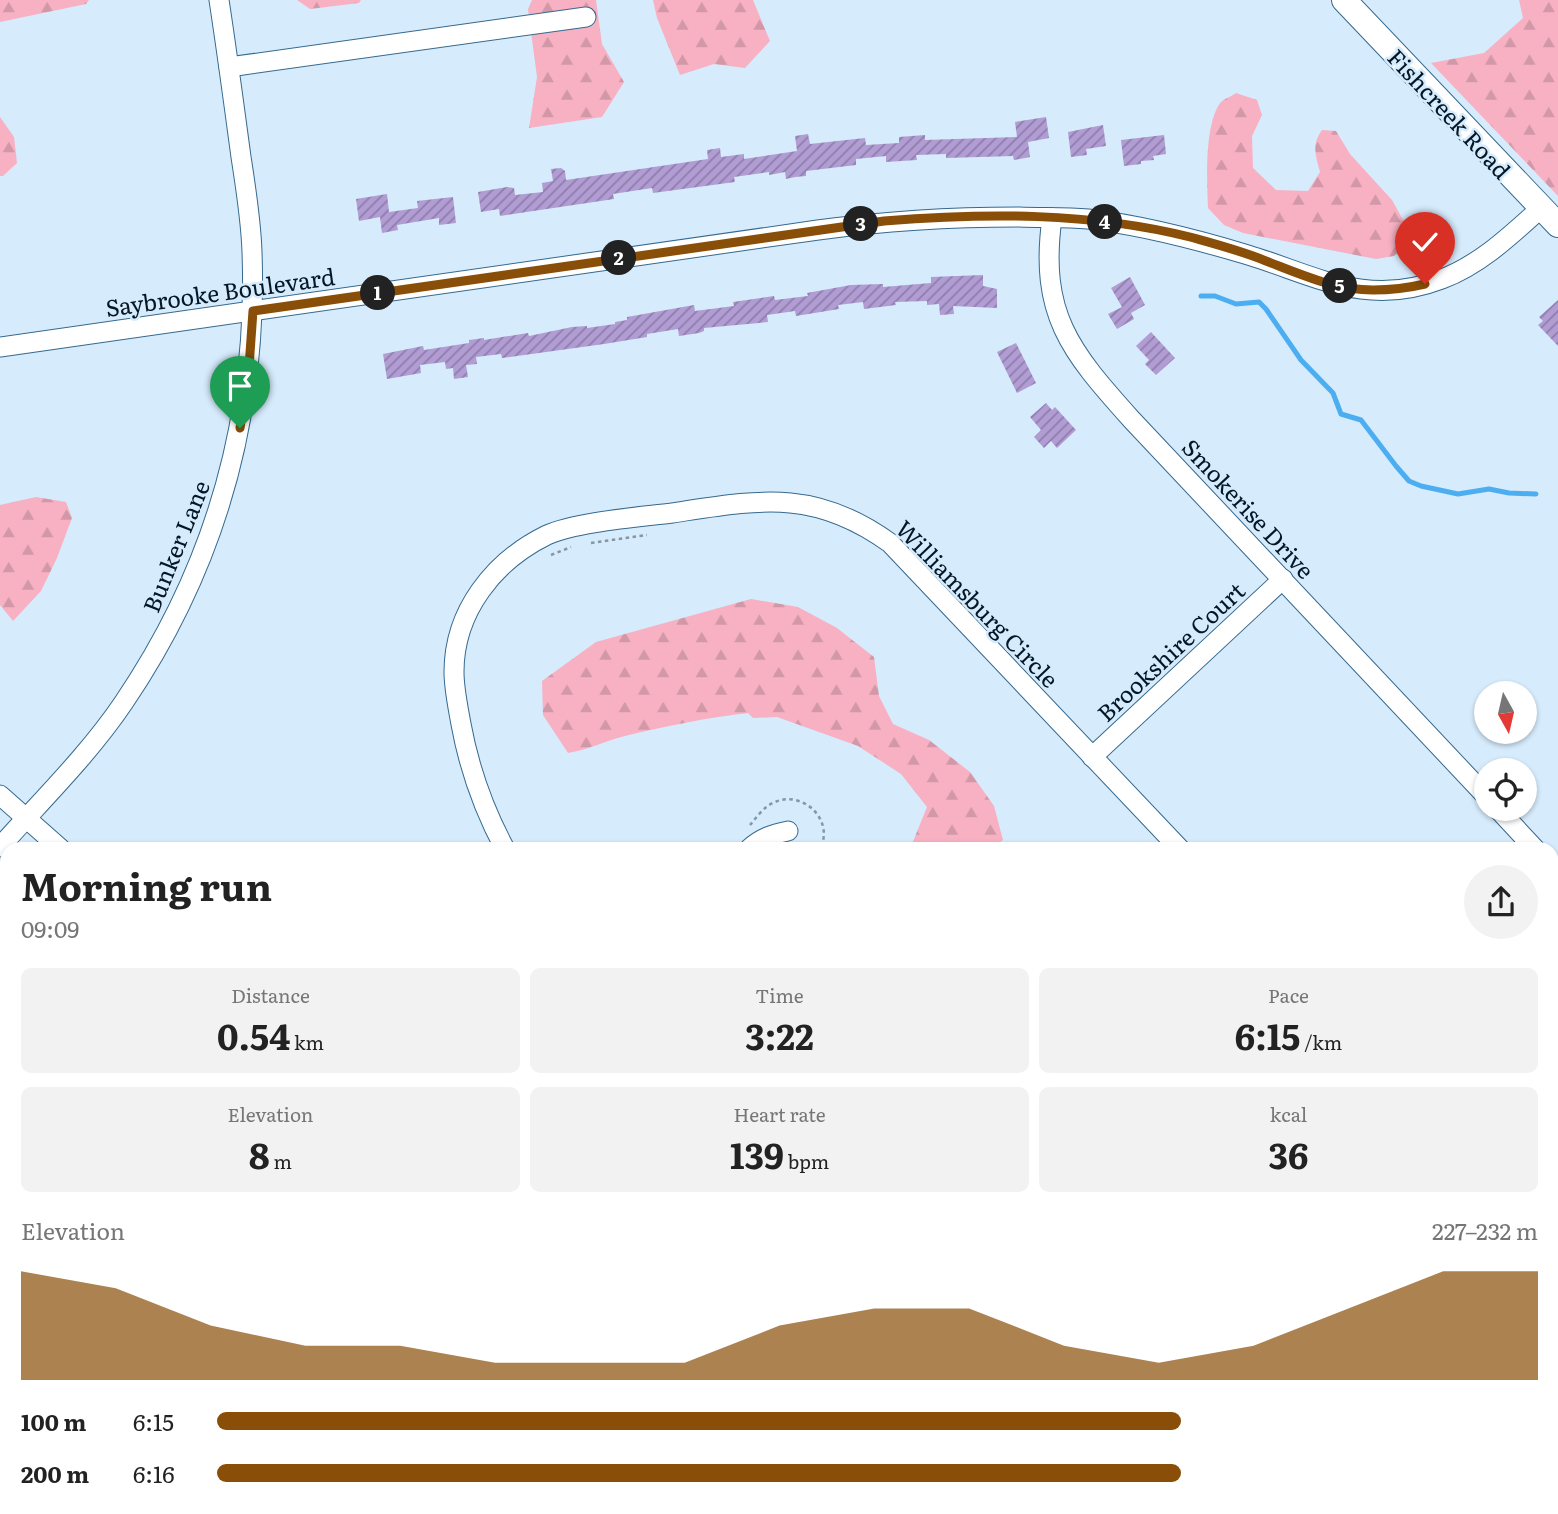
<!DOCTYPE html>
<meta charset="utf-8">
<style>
:root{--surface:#fff;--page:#f2f2f2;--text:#222;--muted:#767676;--accent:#894e08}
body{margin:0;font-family:Literata,serif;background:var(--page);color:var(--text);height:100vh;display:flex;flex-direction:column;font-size:26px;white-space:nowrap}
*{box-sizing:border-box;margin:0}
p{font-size:23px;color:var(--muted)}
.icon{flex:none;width:38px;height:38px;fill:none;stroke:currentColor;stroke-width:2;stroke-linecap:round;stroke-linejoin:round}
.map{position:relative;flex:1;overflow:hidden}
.details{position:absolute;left:0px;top:842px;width:1559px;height:674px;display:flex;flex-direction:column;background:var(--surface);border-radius:21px 21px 0 0;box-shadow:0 2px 5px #0004}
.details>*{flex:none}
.needle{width:46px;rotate:172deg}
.fabs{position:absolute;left:1474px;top:681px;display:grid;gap:14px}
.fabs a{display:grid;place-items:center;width:63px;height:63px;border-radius:50%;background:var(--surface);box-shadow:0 2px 5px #0004;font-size:35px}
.pin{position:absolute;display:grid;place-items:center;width:60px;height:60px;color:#fff;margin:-72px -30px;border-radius:50% 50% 50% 0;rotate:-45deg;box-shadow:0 0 7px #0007}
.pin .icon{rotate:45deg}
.km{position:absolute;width:35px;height:35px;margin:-18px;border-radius:50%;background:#222;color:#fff;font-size:19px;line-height:35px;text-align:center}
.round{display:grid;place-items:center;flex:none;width:74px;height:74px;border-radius:37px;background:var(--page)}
.summary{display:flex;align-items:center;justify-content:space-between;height:119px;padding:0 21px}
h1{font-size:38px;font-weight:700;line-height:52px}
.figures{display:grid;grid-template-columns:repeat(3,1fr);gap:10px;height:119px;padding:7px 21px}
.figures div{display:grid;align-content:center;border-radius:10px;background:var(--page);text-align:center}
.figures b{font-size:35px;font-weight:700}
.figures small{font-size:19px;font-weight:400}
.figures p{font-size:19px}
.chart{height:196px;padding:14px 21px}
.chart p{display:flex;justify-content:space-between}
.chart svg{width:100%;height:126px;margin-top:7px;fill:var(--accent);opacity:.7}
ul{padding:0 21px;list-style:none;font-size:23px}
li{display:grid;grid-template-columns:112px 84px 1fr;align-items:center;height:52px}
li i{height:18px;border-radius:9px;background:var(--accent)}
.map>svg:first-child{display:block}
.forest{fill:url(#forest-firs)}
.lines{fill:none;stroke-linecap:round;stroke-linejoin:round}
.stream{stroke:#4caef0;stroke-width:5}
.building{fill:url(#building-hatch)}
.minor-casing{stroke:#35698e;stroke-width:21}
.major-casing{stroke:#35698e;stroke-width:26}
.path{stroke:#8397a7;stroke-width:2.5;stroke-dasharray:3.5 3.5;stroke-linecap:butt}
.minor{stroke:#fff;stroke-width:19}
.major{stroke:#fff;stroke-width:24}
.route-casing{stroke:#fff;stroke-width:14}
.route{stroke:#894e08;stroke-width:9}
.labels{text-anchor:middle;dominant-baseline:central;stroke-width:5;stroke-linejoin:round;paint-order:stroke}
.street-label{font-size:23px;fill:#031726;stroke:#d6ebfc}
</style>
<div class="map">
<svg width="1558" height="1514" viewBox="0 0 1558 1514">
<defs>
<pattern id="forest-firs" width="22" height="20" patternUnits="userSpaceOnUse" patternTransform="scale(1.75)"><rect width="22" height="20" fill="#f7b1c3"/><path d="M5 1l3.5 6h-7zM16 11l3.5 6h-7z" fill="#d298a7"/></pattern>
<pattern id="building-hatch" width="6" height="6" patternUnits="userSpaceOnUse" patternTransform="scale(1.75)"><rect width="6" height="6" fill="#b19cd3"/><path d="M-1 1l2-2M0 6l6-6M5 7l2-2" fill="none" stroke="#8e7eab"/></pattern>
</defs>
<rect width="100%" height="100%" fill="#d6ebfc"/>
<g class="forest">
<polygon points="0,0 89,0 86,4 0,22"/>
<polygon points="297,0 361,0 359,3 310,9"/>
<polygon points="532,0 596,0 602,44 624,82 602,117 529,128 537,77 528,9"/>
<polygon points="653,0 753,0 770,41 745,68 714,64 680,75 657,18"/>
<polygon points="1519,0 1558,0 1558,196 1431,63 1484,53 1523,18"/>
<path d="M 1236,93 L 1257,100 L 1262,115 L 1252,136 L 1253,168 L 1276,190 L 1308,191 L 1320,172 C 1316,156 1311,145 1322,130 L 1336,131 L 1350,154 L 1392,200 L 1413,238 L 1394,256 L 1376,259 L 1243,233 L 1224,225 L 1208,208 C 1207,182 1204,123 1221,102 C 1224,99 1232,96 1236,93 Z"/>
<polygon points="0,117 14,137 17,163 3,176 0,176"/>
<polygon points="36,497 66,502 72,518 57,558 41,591 13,621 0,605 0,505"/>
<path d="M 751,599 L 798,607 L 837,628 L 874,657 L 879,696 L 893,724 L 929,740 L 970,772 L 994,806 L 1003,840 L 992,849 L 910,849 L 927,807 L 901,774 L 858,746 L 777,717 L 753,718 L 748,713 C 706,718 665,726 625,736 C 605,741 588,750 568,753 L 543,715 L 542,681 L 596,642 Z"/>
<polygon points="0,1062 7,1065 7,1508 546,1508 545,1514 0,1514"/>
<polygon points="1558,1371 1558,1514 747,1514 748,1508 1552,1508 1552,1373"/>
</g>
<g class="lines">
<polyline class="stream" points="1201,296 1215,296 1236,304 1259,302 1266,309 1301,360 1333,393 1341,414 1361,420 1396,466 1409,481 1421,486 1458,494 1489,489 1509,493 1536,494"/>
</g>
<g class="building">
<polygon points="1046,117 1049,138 1028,142 1030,157 1014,160 1013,156 946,158 946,154 916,155 917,160 886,162 886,156 856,159 856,165 806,171 806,176 795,177 786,179 785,172 769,175 769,172 734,177 735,182 653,193 652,188 613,194 614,199 500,216 499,209 481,212 478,192 507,187 514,188 515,195 543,192 542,183 553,181 551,169 561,168 565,171 566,180 708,159 707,150 720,148 721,157 744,154 744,159 797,151 795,136 808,134 810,144 865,138 866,145 899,143 899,137 925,135 925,140 1017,137 1015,122"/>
<polygon points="1103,125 1106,146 1086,149 1087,155 1071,157 1068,132"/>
<polygon points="1164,135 1166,154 1153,156 1154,160 1141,161 1141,164 1124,166 1121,140"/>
<polygon points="387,194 389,212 418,208 417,201 453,197 456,223 439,225 439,218 397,225 398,230 382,233 380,217 359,221 356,199"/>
<polygon points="983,275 983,286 997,289 997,308 953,306 954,314 940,315 939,304 927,305 927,301 895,302 896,305 864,309 863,302 838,305 839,309 796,316 795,311 767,315 768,322 704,328 704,331 699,333 679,336 678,329 647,334 647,337 604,344 502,358 501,354 476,357 477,364 466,365 468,377 454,379 453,368 446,369 445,362 420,365 421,373 387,379 383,354 423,346 424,350 469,343 469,340 484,338 484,340 528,333 529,336 572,327 587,326 587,328 615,324 615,322 627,320 627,317 694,305 695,311 734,306 733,302 774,296 775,300 808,296 807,293 851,285 883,284 883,287 931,283 931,277"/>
<polygon points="1130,277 1145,305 1131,313 1134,319 1117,329 1108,314 1122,307 1111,288"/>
<polygon points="1558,300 1558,346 1538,325 1543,321 1539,317"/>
<polygon points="1151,332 1175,358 1156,375 1145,364 1149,360 1136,346"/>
<polygon points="1016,343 1036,383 1017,393 997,352"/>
<polygon points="1046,403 1052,410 1055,407 1076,430 1057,448 1051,441 1044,448 1034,437 1041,430 1030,417"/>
</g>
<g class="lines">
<g class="minor-casing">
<g id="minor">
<polyline points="229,67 586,17"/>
<path d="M 1052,218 C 1039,314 1070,351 1131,419 L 1486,796"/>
<path d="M 0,347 L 818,230 C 885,221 951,217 1019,217 C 1041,218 1065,217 1088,219 C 1142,225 1195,239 1248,255 C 1317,276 1367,308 1442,279 C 1481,264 1511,235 1541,208"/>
<polyline points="1092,757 1283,579"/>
<polyline points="0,795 61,849"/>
<polyline points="1497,808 1535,849"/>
<path d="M 0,847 C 42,800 89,754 124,702 C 216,566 258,416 252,252 C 251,220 246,189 241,157 C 234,105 227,52 219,0"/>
<path d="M 505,849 C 484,810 469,768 461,724 C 458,707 454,689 454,672 C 454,611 494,561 547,535 C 575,522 640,517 672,513 C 759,500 814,488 890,543 L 1180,849"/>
<path d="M 749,849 C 761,838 773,834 788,831"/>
<polyline points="1552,867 1558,873"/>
<polyline points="1552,1142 1558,1139"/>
<polyline points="1552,1250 1558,1259"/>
<polyline points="714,1514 716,1508"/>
</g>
</g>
<g class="major-casing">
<polyline id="major" points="1344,0 1558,225"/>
</g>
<g class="path">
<polyline points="591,543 647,535"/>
<polyline points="551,555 571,547"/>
<path d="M 750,825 C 757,817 764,806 775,802 C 803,790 835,820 820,849"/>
</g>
<use href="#minor" class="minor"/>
<use href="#major" class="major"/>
</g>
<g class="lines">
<g class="route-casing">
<path id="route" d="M 240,428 L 249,367 L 253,311 L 884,221 C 985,213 1090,212 1190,237 C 1215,244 1242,251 1266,261 C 1300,274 1335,290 1373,290 C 1391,290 1408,288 1425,284"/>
</g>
<use href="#route" class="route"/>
</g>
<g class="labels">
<g class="street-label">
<text transform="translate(1450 113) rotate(47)">Fishcreek Road</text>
<text transform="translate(220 291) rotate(-8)">Saybrooke Boulevard</text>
<text transform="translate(1249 508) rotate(47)">Smokerise Drive</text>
<text transform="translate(175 546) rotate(-68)">Bunker Lane</text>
<text transform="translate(978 603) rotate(46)">Williamsburg Circle</text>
<text transform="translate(1170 651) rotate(-43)">Brookshire Court</text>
</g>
</g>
</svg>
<div class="fabs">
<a><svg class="needle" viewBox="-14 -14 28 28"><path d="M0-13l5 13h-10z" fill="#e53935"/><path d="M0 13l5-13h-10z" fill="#767676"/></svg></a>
<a><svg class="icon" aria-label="locate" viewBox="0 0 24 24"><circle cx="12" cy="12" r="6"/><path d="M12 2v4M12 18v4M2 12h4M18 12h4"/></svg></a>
</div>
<div class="pin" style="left:240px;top:428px;background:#1e9e55"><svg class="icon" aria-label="arrive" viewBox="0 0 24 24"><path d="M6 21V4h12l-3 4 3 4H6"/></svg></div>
<div class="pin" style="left:1425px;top:284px;background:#d93025"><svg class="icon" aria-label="check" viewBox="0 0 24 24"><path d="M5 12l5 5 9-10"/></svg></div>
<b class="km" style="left:378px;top:293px">1</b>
<b class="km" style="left:619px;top:258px">2</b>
<b class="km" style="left:861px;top:224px">3</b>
<b class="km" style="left:1105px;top:222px">4</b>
<b class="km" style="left:1340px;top:286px">5</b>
<section class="details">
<div class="summary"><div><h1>Morning run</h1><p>09:09</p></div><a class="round"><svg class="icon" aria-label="share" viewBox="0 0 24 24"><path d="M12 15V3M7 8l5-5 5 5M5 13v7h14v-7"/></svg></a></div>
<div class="figures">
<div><p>Distance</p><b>0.54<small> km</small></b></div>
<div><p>Time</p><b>3:22</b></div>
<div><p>Pace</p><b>6:15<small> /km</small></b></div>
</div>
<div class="figures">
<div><p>Elevation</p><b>8<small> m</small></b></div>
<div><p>Heart rate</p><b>139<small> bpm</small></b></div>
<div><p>kcal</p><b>36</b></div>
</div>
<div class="chart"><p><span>Elevation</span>227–232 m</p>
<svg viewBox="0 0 160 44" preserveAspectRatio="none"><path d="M0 44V6L10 12L20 25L30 32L40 32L50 38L60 38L70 38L80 25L90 19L100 19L110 32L120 38L130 32L140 19L150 6L160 6V44z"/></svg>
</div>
<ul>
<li><b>100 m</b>6:15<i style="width:73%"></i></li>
<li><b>200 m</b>6:16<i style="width:73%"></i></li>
</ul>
</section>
</div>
